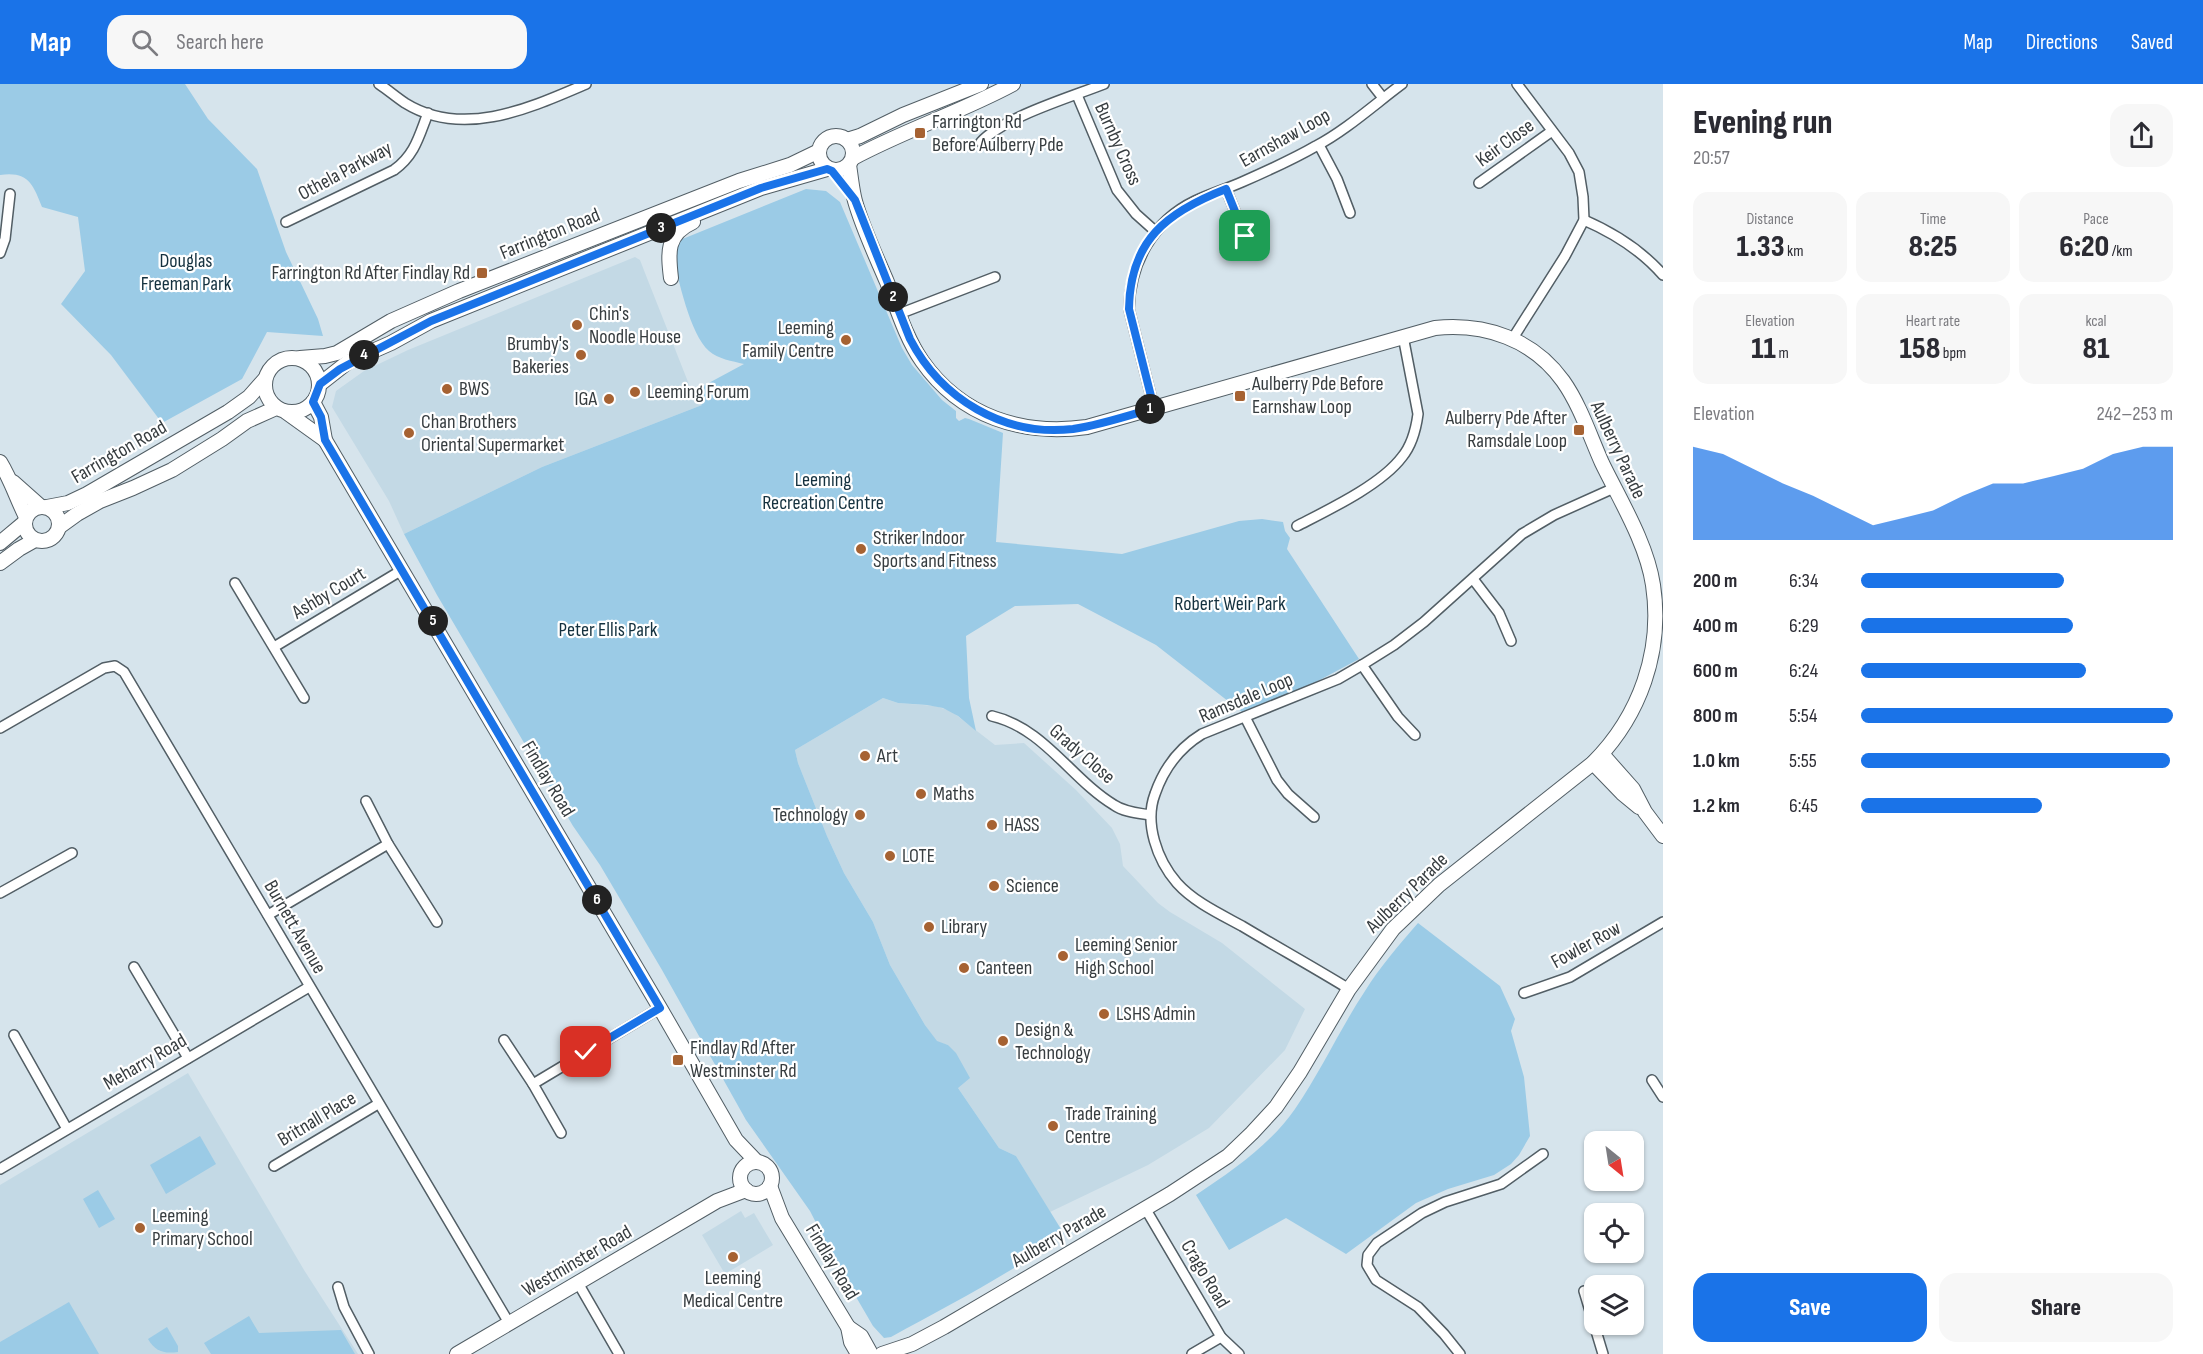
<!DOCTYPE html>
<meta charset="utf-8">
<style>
:root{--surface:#fff;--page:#f7f7f7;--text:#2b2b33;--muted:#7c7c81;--accent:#1a73e8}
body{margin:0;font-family:"Sofia Sans Condensed",sans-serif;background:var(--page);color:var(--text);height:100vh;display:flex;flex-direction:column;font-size:22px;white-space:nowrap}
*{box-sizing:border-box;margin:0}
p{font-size:20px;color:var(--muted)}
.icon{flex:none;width:33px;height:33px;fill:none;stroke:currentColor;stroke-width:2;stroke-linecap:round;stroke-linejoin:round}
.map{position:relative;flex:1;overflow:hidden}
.side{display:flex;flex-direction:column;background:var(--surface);width:540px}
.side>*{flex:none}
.needle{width:39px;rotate:150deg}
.fabs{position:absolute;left:1584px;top:1047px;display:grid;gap:12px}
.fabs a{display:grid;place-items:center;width:60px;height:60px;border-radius:12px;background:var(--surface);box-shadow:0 2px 4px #0004;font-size:30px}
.pin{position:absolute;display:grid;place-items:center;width:51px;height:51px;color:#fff;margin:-26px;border-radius:12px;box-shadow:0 3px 9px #0006}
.km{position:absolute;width:30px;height:30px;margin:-15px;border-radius:50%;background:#222;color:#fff;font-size:16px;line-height:30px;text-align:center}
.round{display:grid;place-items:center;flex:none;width:63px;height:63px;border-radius:18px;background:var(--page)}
.overview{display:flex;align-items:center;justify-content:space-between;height:102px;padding:0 30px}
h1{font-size:33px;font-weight:800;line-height:45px}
.stats{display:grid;grid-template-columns:repeat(3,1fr);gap:9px;height:102px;padding:6px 30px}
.stats div{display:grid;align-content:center;border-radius:15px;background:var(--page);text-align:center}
.stats b{font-size:30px;font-weight:800}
.stats small{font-size:16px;font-weight:400}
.stats p{font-size:16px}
.chart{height:168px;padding:12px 30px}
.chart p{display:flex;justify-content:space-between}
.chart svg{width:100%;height:108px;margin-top:6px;fill:var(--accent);opacity:.7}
.button{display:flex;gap:12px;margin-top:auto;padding:12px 30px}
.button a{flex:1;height:69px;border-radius:18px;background:var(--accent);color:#fff;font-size:24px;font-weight:800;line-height:69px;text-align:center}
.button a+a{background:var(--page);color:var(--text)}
ul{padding:0 30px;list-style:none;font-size:20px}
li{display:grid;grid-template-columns:96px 72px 1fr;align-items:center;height:45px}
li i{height:15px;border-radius:8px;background:var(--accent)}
header{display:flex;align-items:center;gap:36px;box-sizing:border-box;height:84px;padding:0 30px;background:var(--accent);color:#fff}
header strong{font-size:28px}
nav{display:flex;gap:33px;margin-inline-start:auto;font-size:21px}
.search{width:420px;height:54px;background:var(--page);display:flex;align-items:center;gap:15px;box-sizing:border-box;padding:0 21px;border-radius:18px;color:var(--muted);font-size:22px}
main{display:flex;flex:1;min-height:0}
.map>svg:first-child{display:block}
.built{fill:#c3d9e5}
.green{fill:#9bcbe6}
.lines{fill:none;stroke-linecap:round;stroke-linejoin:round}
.street-casing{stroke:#525e65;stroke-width:12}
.secondary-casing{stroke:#525e65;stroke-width:16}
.street{stroke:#fff;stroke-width:9}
.secondary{stroke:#fff;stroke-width:14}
.route-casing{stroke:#fff;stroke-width:12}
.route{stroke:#1a73e8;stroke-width:8}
.poi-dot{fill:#a66232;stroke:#fff;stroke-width:2}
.labels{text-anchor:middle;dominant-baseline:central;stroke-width:4.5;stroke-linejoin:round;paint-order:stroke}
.poi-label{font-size:20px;fill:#373d40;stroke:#fff;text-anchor:start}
.street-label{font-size:20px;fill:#373d40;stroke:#fff}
.park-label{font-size:20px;fill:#14313f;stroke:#fff}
</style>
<header>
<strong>Map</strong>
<div class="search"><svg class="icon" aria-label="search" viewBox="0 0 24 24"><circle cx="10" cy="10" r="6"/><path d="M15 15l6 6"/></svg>Search here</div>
<nav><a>Map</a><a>Directions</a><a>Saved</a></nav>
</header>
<main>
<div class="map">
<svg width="1663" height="1270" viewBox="0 0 1663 1270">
<rect width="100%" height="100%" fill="#d6e4ec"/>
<g class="built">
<polygon points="635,173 640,176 645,189 692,308 702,321 542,383 404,450 389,417 335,328 332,323 336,307 364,287 408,266"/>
<polygon points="883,614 898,619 935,622 951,627 995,661 1024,659 1076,706 1112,744 1120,760 1123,782 1158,819 1170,828 1222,859 1305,925 1285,966 1209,1044 1148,1081 1050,1128 1016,1072 999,1064 958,1004 948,961 937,958 925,941 890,881 873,838 844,789 827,752 798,679 795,666"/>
<polygon points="188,989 304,1186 358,1270 0,1270 0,1101"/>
<polygon points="741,1127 745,1134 754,1129 773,1161 725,1190 702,1151"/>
</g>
<g class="green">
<path d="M 0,0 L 185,0 L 208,35 L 257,85 L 286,168 L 318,235 L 323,252 L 267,248 L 242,295 L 162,339 L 111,271 L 61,220 L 85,187 L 78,133 L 42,123 C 33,100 28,87 0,91 Z"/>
<path d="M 806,105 L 826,107 L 840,118 L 902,264 L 912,281 L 942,316 L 956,327 L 956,334 L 959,337 L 965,334 L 969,335 L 1003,349 L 996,458 L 1122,470 L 1239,437 L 1262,435 L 1283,438 L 1285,447 L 1290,454 L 1287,465 L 1359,575 L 1314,599 L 1242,628 L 1156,561 L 1078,520 L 1015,522 L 966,552 L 969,614 L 976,647 L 958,632 L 943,624 L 927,621 L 898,619 L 883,614 L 795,666 L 798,679 L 827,752 L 844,789 L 873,838 L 890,881 L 925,941 L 937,957 L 948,961 L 956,969 L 970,994 L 958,1004 L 999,1064 L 1016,1072 L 1064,1150 C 1011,1190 949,1221 891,1253 L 884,1254 L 873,1242 L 838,1182 L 810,1127 L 746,1036 L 662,886 L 600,781 L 573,742 L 437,511 L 404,450 L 542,383 L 702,321 L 692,308 L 744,280 C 732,277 718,275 709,267 C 690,250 678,195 673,170 L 680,156 Z"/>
<path d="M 1418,839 L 1500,902 L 1515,935 L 1511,947 L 1524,993 L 1530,1052 L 1519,1071 L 1511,1080 L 1494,1091 L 1448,1105 L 1416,1119 L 1346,1170 L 1286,1134 L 1229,1166 L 1196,1111 C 1232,1087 1270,1061 1295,1025 C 1321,987 1340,945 1365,907 C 1380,883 1399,861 1418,839 Z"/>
<polygon points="200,1052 216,1080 166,1110 150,1081"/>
<polygon points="98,1106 115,1135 99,1144 83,1115"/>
<polygon points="69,1218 99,1270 0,1270 0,1258"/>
<polygon points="249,1232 259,1249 341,1246 355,1270 211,1270 204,1259"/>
<path d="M 167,1243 L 178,1262 L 178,1268 C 163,1270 155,1267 148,1255 Z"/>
</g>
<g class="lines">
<g class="street-casing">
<g id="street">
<path d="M 379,0 C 388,6 396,13 405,19 C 463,55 530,24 586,0"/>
<polyline points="1372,0 1383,14"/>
<polyline points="1077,11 1117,106 1136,130 1155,147"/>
<path d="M 981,58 C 1004,33 1071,13 1104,0"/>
<polyline points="1319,61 1337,95 1350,129"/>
<polyline points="1479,99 1552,47"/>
<polyline points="1226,105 1245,152"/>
<path d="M 1584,136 C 1614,149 1641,166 1663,191"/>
<path d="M 286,138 L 394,86 C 415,71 419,52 428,29"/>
<polyline points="0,169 5,155 10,110"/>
<polyline points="899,230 995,193"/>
<polyline points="1513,254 1565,172 1584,136 1583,113 1579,88 1569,69 1517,0"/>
<path d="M 1154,324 L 1129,225 C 1130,179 1153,137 1195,117 C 1210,110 1226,105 1242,98 C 1267,87 1292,76 1316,62 C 1345,47 1375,20 1402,0"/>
<path d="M 1297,442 C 1328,426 1381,401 1402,373 C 1412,361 1416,345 1418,330 L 1403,252"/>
<polyline points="1473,495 1499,529 1511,557"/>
<polyline points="235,499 304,614"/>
<polyline points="274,563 402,486"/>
<polyline points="1362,581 1398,633 1415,651"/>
<path d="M 992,632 C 1044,644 1071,695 1114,721 C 1124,728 1138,729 1150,731"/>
<polyline points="1245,633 1277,696 1288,710 1314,733"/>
<polyline points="0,644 104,584 115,582 124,588 509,1239"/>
<polyline points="366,717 388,760 437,838"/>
<polyline points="0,809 72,769"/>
<polyline points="268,831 388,760"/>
<polyline points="134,883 188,974"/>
<path d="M 1349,905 C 1313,883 1277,863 1242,842 C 1220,830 1194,818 1177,799 C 1157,776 1144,739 1155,710 C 1164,684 1179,664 1202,650 L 1338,595 L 1362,581 L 1394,561 L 1424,538 L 1522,450 L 1554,431 L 1614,404"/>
<polyline points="1524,909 1570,893 1663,838"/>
<polyline points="14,951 67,1045"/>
<polyline points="504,956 533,1000 561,1049"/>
<polyline points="1652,996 1663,1013"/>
<polyline points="533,1000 660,924"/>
<polyline points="274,1082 378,1020"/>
<polyline points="0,1085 309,903"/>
<polyline points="1145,1124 1221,1253 1239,1270"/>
<polyline points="578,1199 619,1270"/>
<polyline points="338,1203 344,1223 369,1270"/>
<polyline points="1584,1207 1603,1270"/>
<polyline points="1192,1270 1221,1253"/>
<polyline points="1460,1270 1444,1250 1418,1223 1376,1196 1367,1181 1368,1171 1377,1159 1422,1129 1445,1118 1501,1100 1543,1070"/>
</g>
</g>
<g class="secondary-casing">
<g id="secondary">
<circle cx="836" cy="69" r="17"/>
<polyline points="847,56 860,52 903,31 981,0"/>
<path d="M 853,74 C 905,46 961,28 1013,0"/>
<path d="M 849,81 C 851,93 852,106 855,117 C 863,145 876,172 887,198 C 897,224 906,254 922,277 C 961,333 1023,352 1087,343 L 1435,244 C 1485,239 1533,255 1563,297 C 1580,321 1590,352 1602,379 C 1620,416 1647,460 1653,501 C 1663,567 1640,632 1593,679 L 1439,801 L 1393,845 L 1349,905 L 1300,988 L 1276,1023 L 1252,1049 L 1228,1072 L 1170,1110 L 944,1243 L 912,1260 L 882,1270"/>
<path d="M 671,194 C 668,169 666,150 693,138"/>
<circle cx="292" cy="301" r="27"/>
<polyline points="300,274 325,272 337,269 391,237 459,207 739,97 790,81 819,67"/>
<polyline points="320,300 348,278 391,259 431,237 761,104 827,85"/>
<polyline points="313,318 321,333 325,356 660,924 736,1056 757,1078"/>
<polyline points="286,328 325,356"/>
<path d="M 0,378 C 11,396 17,415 26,433"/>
<polyline points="13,398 40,422"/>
<circle cx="42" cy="440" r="17"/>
<polyline points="47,423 68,419 87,410 228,328 249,313 265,295"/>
<polyline points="59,443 77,430 100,417 133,404 172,386 222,355 247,337 276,324"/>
<polyline points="0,459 25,438"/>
<polyline points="0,479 19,465 35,456"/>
<polyline points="1602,670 1633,705 1645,728 1663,752"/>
<polyline points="1593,679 1622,709 1639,723"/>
<circle cx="756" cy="1094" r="16"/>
<polyline points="770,1102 782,1134 848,1243 851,1258 858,1270"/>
<polyline points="848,1243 861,1252 871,1270"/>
<polyline points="457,1270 717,1117 746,1106"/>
</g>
</g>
<use href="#street" class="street"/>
<use href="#secondary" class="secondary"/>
</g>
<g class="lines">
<g class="route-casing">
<path id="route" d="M 586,968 L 660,924 L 325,356 L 321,333 L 313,318 L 320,300 L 340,285 L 431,237 L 761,104 L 827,85 L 832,87 L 855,116 L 910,255 C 941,315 1004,353 1073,345 C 1100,341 1127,332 1154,324 L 1129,225 C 1130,156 1167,128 1226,105 L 1245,152"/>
</g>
<use href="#route" class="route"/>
</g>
<g class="poi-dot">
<rect x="914" y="43" width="12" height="12" rx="3"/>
<rect x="476" y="183" width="12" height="12" rx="3"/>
<circle cx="577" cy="241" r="6"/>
<circle cx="846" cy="256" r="6"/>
<circle cx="581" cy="271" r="6"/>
<circle cx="447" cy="305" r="6"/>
<circle cx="635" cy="308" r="6"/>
<rect x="1234" y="306" width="12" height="12" rx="3"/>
<circle cx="609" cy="315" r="6"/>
<rect x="1573" y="340" width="12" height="12" rx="3"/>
<circle cx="409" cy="349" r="6"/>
<circle cx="861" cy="465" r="6"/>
<circle cx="865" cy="672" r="6"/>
<circle cx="921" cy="710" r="6"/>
<circle cx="860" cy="731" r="6"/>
<circle cx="992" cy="741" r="6"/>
<circle cx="890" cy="772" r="6"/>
<circle cx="994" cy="802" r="6"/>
<circle cx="929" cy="843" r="6"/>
<circle cx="1063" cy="872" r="6"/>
<circle cx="964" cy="884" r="6"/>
<circle cx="1104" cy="930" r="6"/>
<circle cx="1003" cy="957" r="6"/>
<rect x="672" y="970" width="12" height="12" rx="3"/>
<circle cx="1053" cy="1042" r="6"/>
<circle cx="140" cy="1144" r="6"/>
<circle cx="733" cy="1173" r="6"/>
</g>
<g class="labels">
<g class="poi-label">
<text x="932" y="38">Farrington Rd<tspan x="932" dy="23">Before Aulberry Pde</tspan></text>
<text x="470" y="189" text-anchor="end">Farrington Rd After Findlay Rd</text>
<text x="589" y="230">Chin's<tspan x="589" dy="23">Noodle House</tspan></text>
<text x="834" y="244" text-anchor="end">Leeming<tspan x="834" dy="23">Family Centre</tspan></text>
<text x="569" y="260" text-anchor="end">Brumby's<tspan x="569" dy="23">Bakeries</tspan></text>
<text x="1252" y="300">Aulberry Pde Before<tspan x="1252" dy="23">Earnshaw Loop</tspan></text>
<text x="459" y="305">BWS</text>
<text x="647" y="308">Leeming Forum</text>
<text x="597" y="315" text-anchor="end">IGA</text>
<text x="1567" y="334" text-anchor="end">Aulberry Pde After<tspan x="1567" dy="23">Ramsdale Loop</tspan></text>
<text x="421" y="338">Chan Brothers<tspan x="421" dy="23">Oriental Supermarket</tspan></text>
<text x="873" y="454">Striker Indoor<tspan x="873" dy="23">Sports and Fitness</tspan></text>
<text x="877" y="672">Art</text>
<text x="933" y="710">Maths</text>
<text x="848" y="731" text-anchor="end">Technology</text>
<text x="1004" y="741">HASS</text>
<text x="902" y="772">LOTE</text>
<text x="1006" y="802">Science</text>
<text x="941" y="843">Library</text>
<text x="1075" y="861">Leeming Senior<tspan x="1075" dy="23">High School</tspan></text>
<text x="976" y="884">Canteen</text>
<text x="1116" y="930">LSHS Admin</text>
<text x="1015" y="946">Design &amp;<tspan x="1015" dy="23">Technology</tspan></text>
<text x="690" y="964">Findlay Rd After<tspan x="690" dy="23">Westminster Rd</tspan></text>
<text x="1065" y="1030">Trade Training<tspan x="1065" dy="23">Centre</tspan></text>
<text x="152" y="1132">Leeming<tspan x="152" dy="23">Primary School</tspan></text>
<text x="733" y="1194" text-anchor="middle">Leeming<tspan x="733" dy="23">Medical Centre</tspan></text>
</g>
<g class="street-label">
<text transform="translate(1285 54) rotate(-29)">Earnshaw Loop</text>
<text transform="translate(1505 59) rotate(-36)">Keir Close</text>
<text transform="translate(1118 60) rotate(66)">Burnby Cross</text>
<text transform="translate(345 87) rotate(-28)">Othela Parkway</text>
<text transform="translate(550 150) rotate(-22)">Farrington Road</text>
<text transform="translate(1618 366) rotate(65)">Aulberry Parade</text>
<text transform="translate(119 368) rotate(-30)">Farrington Road</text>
<text transform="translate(329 509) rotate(-31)">Ashby Court</text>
<text transform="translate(1246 614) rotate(-23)">Ramsdale Loop</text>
<text transform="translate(1082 670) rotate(41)">Grady Close</text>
<text transform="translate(548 695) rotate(59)">Findlay Road</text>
<text transform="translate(1407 809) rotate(-44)">Aulberry Parade</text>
<text transform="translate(295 843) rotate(60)">Burnett Avenue</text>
<text transform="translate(1586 861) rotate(-29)">Fowler Row</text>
<text transform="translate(145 978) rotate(-30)">Meharry Road</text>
<text transform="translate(317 1035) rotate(-31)">Britnall Place</text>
<text transform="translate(1059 1152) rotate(-30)">Aulberry Parade</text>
<text transform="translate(577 1177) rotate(-30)">Westminster Road</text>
<text transform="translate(832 1178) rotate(59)">Findlay Road</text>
<text transform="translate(1205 1190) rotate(59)">Crago Road</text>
</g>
<g class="park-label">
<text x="186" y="177">Douglas<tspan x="186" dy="23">Freeman Park</tspan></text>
<text x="823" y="396">Leeming<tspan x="823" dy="23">Recreation Centre</tspan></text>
<text x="1230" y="520">Robert Weir Park</text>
<text x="608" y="546">Peter Ellis Park</text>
</g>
</g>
</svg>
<div class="fabs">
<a><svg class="needle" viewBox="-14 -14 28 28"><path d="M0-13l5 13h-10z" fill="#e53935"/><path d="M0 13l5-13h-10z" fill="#7c7c81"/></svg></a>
<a><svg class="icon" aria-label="locate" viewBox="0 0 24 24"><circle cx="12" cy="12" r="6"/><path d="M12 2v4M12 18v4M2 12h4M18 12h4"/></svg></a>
<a><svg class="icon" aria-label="layers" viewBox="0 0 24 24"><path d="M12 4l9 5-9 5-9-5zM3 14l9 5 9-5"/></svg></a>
</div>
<div class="pin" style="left:1245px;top:152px;background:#1e9e55"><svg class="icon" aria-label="arrive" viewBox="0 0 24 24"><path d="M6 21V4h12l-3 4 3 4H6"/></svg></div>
<div class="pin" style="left:586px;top:968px;background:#d93025"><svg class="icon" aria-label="check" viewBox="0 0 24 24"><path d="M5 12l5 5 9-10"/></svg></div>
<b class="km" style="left:1150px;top:325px">1</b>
<b class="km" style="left:893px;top:213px">2</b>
<b class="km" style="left:661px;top:144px">3</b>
<b class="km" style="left:364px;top:271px">4</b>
<b class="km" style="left:433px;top:537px">5</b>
<b class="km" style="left:597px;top:816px">6</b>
</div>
<section class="side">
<div class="overview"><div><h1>Evening run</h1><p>20:57</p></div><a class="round"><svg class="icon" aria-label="share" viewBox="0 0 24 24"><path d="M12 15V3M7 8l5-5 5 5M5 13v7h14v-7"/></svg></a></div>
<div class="stats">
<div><p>Distance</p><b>1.33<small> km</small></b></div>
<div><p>Time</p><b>8:25</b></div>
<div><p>Pace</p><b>6:20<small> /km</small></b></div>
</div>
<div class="stats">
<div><p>Elevation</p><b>11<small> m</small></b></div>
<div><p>Heart rate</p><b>158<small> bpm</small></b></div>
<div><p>kcal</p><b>81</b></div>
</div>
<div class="chart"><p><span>Elevation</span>242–253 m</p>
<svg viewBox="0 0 160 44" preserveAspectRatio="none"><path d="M0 44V6L10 9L20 15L30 21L40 26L50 32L60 38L70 35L80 32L90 26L100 21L110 21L120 18L130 15L140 9L150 6L160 6V44z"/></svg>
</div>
<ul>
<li><b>200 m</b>6:34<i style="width:65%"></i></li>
<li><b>400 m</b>6:29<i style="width:68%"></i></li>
<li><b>600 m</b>6:24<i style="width:72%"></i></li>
<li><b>800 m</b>5:54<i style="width:100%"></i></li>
<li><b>1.0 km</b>5:55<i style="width:99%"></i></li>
<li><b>1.2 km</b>6:45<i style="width:58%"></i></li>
</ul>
<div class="button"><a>Save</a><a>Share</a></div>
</section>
</main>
